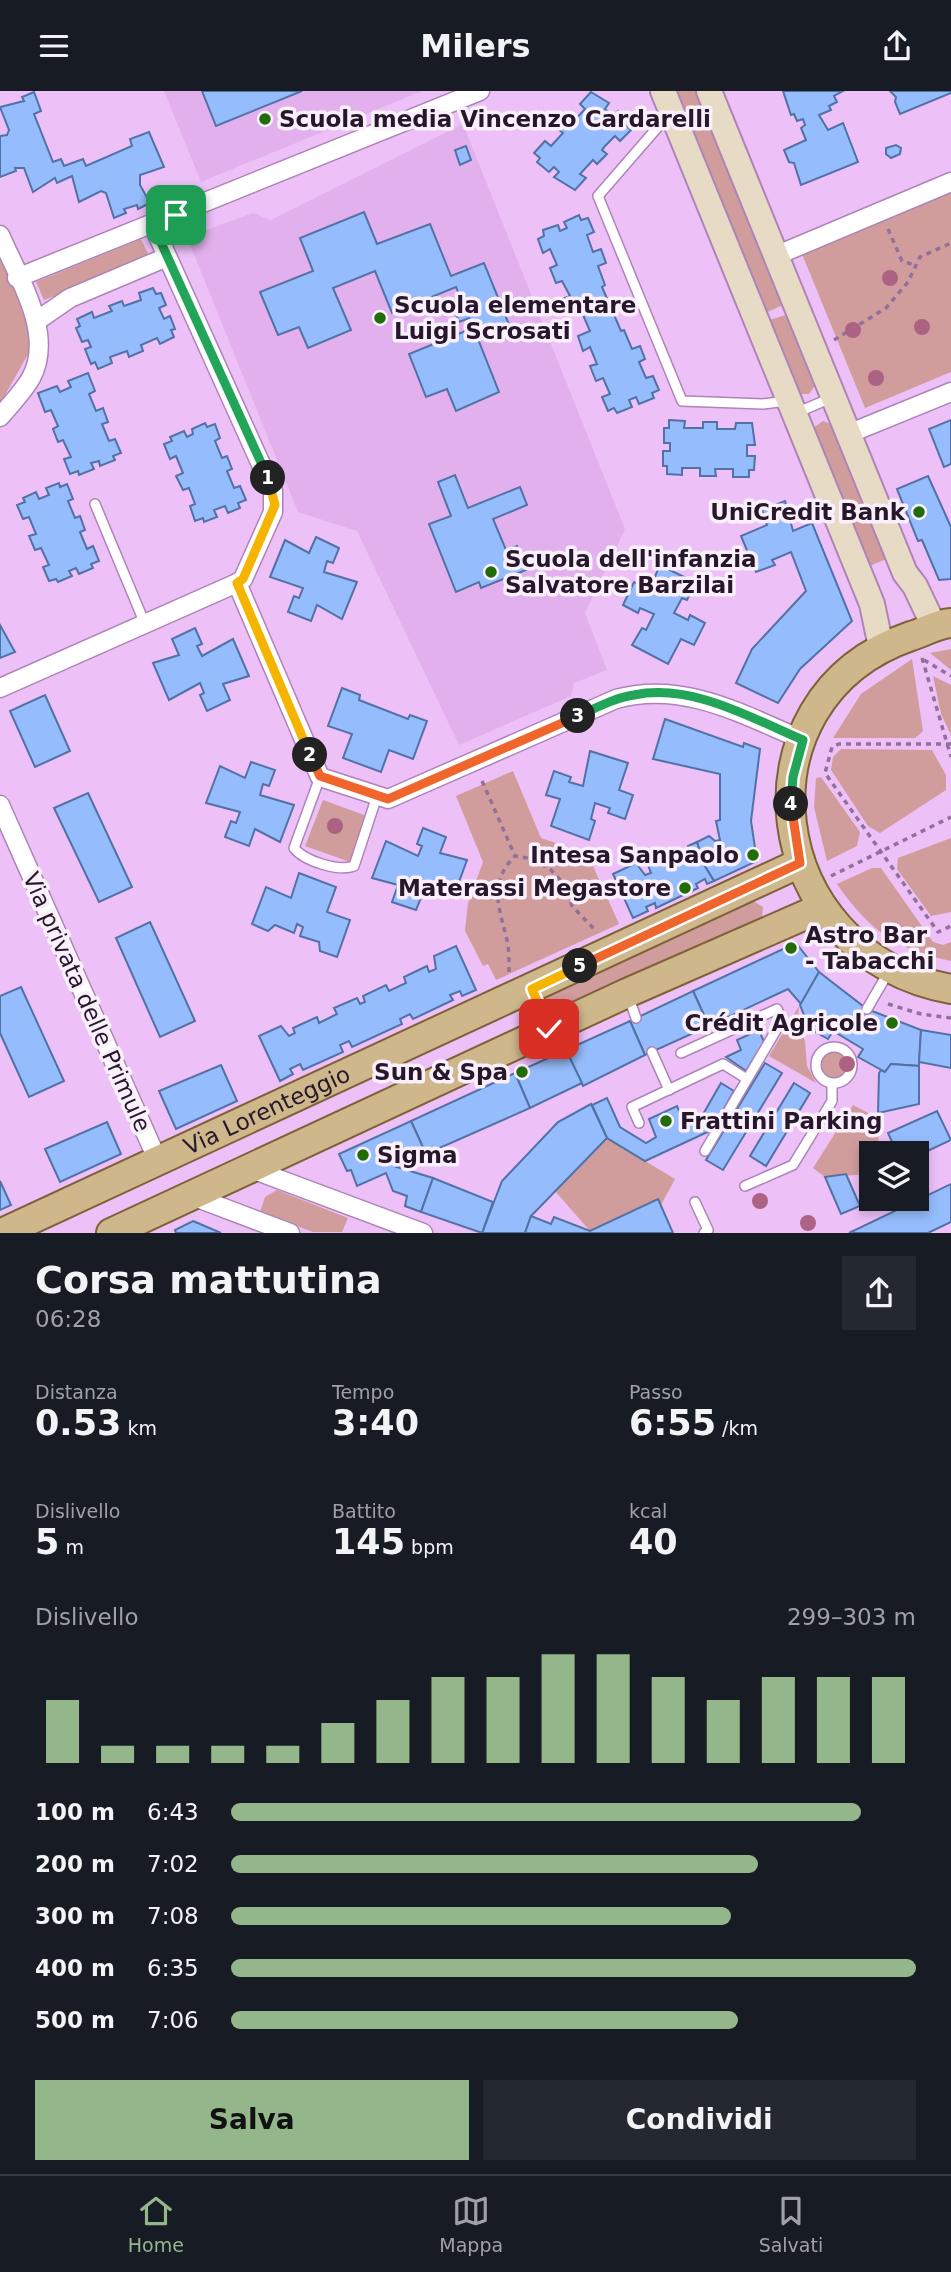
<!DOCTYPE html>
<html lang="it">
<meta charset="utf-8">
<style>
:root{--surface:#171b24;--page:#242831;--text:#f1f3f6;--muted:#9ea1a6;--line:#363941;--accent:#94b68b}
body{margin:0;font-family:"DejaVu Sans",sans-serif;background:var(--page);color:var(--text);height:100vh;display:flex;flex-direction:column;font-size:26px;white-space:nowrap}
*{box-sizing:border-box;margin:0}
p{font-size:23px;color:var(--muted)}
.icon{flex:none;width:38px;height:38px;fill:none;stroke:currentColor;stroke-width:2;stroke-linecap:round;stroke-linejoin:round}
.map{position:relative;height:1142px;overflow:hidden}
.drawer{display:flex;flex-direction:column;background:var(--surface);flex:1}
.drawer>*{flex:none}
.buttons{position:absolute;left:859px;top:1050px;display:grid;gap:14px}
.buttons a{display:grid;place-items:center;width:70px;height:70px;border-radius:0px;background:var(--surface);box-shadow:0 4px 10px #0003;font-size:35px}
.pin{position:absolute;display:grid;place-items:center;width:60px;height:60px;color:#fff;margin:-30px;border-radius:14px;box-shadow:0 4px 10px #0006}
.km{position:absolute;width:35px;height:35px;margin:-18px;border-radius:50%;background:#222;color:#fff;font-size:19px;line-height:35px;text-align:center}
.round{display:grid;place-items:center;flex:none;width:74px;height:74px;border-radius:0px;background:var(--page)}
.summary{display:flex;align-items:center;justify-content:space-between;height:119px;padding:0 35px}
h1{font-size:38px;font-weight:700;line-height:52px}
.metrics{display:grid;grid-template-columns:repeat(3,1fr);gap:10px;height:119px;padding:7px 35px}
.metrics div{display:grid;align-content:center}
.metrics b{font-size:35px;font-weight:700}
.metrics small{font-size:19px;font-weight:400}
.metrics p{font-size:19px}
.chart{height:196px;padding:14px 35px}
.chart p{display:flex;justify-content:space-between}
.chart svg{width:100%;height:126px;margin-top:7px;stroke:var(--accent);stroke-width:6}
.cta{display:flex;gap:14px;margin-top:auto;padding:14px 35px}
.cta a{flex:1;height:80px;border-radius:0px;background:var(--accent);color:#111;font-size:28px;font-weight:700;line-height:80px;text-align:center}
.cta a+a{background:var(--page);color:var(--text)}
ul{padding:0 35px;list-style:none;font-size:23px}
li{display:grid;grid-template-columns:112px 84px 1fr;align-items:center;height:52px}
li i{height:18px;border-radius:9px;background:var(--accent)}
header{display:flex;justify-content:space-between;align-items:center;height:91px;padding:0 35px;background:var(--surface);font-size:32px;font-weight:700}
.tabs{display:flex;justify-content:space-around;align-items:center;height:98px;border-top:2px solid var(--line);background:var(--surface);font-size:19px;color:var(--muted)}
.tabs a{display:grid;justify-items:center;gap:4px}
.tabs .active{color:var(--accent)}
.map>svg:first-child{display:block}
.built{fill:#e2b1ed}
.green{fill:#d19d9c}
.building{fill:#95bcfc;stroke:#5271a5;stroke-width:2}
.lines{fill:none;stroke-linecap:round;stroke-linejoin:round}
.lane-casing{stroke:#ae84b8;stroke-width:12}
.street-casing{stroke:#ae84b8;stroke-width:21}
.secondary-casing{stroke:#ae84b8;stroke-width:28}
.primary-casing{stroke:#7f6038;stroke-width:32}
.path{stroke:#917199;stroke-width:3.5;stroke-dasharray:5 5;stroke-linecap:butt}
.lane{stroke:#fff;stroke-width:9}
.street{stroke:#fff;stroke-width:18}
.secondary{stroke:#e7dbc5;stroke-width:24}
.primary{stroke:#cfb78c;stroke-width:28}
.tree{fill:#ac6282}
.split-1-casing{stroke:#fff;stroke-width:14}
.split-2-casing{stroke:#fff;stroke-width:14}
.split-3-casing{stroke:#fff;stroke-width:14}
.split-4-casing{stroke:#fff;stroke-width:14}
.split-5-casing{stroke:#fff;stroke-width:14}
.split-6-casing{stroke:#fff;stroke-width:14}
.split-1{stroke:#22a559;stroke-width:9}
.split-2{stroke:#f5b400;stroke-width:9}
.split-3{stroke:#f0652b;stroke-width:9}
.split-4{stroke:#22a559;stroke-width:9}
.split-5{stroke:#f0652b;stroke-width:9}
.split-6{stroke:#f5b400;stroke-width:9}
.poi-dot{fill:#226b09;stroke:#f9f0fb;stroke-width:2.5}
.labels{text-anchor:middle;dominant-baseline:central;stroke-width:7;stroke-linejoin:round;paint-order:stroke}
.poi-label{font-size:23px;font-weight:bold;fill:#27172b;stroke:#f9f0fb;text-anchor:start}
.street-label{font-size:23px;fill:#27172b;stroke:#f9f0fb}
</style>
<header><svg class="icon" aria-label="menu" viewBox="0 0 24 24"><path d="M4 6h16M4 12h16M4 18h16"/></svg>Milers<svg class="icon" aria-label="share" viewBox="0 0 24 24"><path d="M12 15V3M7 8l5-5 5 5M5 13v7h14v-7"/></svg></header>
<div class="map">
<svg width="951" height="1142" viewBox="0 0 951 1142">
<rect width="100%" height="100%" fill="#edc0f8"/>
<g class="built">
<polygon points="164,0 422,0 201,91"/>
<polygon points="463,33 625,438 585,522 607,579 574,592 571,605 459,654 357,440 298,421 187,146 253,122 271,129"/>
</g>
<g class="green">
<polygon points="671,0 697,0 785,213 763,223"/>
<polygon points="951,102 951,281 865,317 802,163"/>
<polygon points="141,148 150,167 44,209 36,191"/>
<polygon points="0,163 36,249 0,313"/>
<polygon points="789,223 816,293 809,303 799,303 766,230"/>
<polygon points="823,330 834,334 889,467 867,476 813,337"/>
<polygon points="951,558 951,579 930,562"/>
<polygon points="912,568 923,640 915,647 833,647 861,603"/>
<polygon points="933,585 951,594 951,644 941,623"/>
<polygon points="841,658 932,659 946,684 946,699 880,742 868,735 831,679 833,666"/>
<polygon points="513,680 541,747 579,760 593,775 619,833 496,889 488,873 483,875 465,840 468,812 483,771 456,705"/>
<polygon points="821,686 860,741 857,755 827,770 814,716 816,687"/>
<polygon points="323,709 367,725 350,771 305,755"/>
<polygon points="951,747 951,821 931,825 897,778 898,767"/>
<path d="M 872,777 L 881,777 L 933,851 L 943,854 L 951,851 L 951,870 C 896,859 868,838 837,793 Z"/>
<polygon points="748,807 763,816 761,835 549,932 537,904"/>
<polygon points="799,915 798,930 805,950 807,975 816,992 769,965"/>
<circle cx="834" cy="973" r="15"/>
<polygon points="853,1014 879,1028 878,1062 872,1062 871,1083 825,1086 813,1077"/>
<polygon points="607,1047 675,1088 661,1114 658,1109 590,1140 555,1100"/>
<polygon points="277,1099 348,1127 342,1141 313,1141 260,1121 265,1106"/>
</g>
<g class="building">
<polygon points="202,0 302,0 216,35"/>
<polygon points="783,0 843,0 834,5 837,11 829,15 831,19 819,24 828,39 843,32 858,71 801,94 794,72 789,71 784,59 806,49 801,37 805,34 803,28 797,30 794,23 791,24"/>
<polygon points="890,0 951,0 951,2 900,23 895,11 896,6"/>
<polygon points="34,1 41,20 34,23 53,71 61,68 64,75 83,68 86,75 132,55 130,48 149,41 164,76 140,84 140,94 150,112 138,118 137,114 124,118 126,122 114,127 106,102 101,100 79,111 72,85 57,92 55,87 33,101 24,77 15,77 16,80 0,86 0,45 7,44 9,39 0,16 24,10 22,6"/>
<polygon points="591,1 609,12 605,18 613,25 618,20 627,29 625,33 631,39 620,50 615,45 605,55 602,59 607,63 597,73 593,69 580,83 586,87 575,99 554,86 559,81 554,76 549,81 537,71 540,67 534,62 545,50 551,55 563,42 557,37 567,25 573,31 585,18 580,13"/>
<polygon points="896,54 901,57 900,63 891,67 886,63 886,57"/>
<polygon points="466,55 471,69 460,74 455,59"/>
<polygon points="364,121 377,153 430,133 451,185 484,172 510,236 478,248 499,301 456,320 447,298 426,306 409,263 473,237 469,227 459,231 450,210 460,206 456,196 392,222 375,180 333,197 351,239 308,257 299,236 278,244 260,201 313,180 300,147"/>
<polygon points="579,124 581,129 588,127 594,141 587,144 593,161 601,158 606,172 598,175 605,194 602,196 621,240 624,239 632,258 640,255 645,268 639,271 646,287 653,285 659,299 652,302 654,307 639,313 636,306 629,309 632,316 617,322 614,317 608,320 602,306 610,303 603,287 596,290 590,275 597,273 590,256 583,260 578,245 590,240 580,217 568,223 562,208 570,205 562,190 556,192 550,177 557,174 550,158 543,162 538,148 544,145 543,139 558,134 560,140 567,137 564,131"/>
<polygon points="153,197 156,203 161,202 166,214 159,217 164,228 170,225 175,238 171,239 174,246 160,253 157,247 141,254 143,260 129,266 127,260 110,266 112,272 98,278 95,271 91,273 85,258 91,256 88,249 82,251 76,237 80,235 77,228 92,221 94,227 112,220 109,215 122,210 124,215 141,209 139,202"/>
<polygon points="88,282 95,300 89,303 96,320 103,317 108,331 102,333 109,350 115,348 121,362 113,365 115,369 100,375 99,370 91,372 94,378 79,384 78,380 70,383 64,368 71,366 63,349 58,351 53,338 58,335 51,319 45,321 38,302 57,295 60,301 71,296 68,290"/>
<polygon points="669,329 685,330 684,337 703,337 703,331 717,331 717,338 735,338 736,332 752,332 755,354 747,354 747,365 755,365 754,379 749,379 749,386 733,386 733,378 715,378 716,385 700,385 700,377 682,377 682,384 667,383 667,375 663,375 663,360 670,360 670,352 664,352 664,337 669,337"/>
<polygon points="951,329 951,373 944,376 929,338"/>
<polygon points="205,332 207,336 215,333 220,347 215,350 222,367 227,365 232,378 227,380 234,397 240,395 246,409 238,412 240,417 228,422 225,415 214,419 217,426 204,431 203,427 195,430 190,415 195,413 189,397 183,399 176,385 183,382 176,365 170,368 164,353 172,350 170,346 184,340 187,346 193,343 192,338"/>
<polygon points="455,384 468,417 520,396 527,414 493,428 506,459 517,455 526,479 481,497 479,491 456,501 429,433 451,425 438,391"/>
<polygon points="928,385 951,436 951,488 939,489 922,449 918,450 897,398"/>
<polygon points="59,392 60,396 67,393 73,408 68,410 75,427 80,425 85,439 80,441 87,458 93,455 99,470 91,473 93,477 79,483 76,477 69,480 72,485 58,491 56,488 49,490 43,476 49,474 41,457 35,459 29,445 36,443 29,426 23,428 17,414 25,411 23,407 36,401 39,408 49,404 46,397"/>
<polygon points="785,410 793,440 812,432 852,530 800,578 778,612 736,592 752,558 806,500 791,461 772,469 775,474 756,481 741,445 767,434 762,419"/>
<polygon points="316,446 339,457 333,472 327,470 324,481 357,491 342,528 317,514 311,530 288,521 294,505 299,507 303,497 270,486 285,449 309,462"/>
<polygon points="660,474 696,492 687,509 682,507 674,522 688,529 690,524 705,532 694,554 681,548 668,573 632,554 642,537 646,539 654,523 640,517 638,522 623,514 634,491 649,499"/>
<polygon points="0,534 15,561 0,567"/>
<polygon points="195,537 202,553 197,555 202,565 233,548 249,585 223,593 230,609 207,620 200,604 204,602 200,592 169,609 153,572 179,564 172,548"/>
<polygon points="342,597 360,604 359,609 408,628 410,624 427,630 413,668 389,659 381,681 343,667 352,643 328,635"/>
<polygon points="45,604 70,660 35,676 10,620"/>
<polygon points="665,628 743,656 744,652 760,658 751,730 757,770 714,790 703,772 697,751 709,745 715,750 720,749 716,730 720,729 720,683 653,668"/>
<polygon points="590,660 628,672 619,699 633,704 625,728 608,722 610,717 595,712 591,728 595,730 589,749 551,735 560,708 546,704 554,680 571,686 569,691 583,695"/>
<polygon points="251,671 275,679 269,695 263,693 260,704 294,714 280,751 255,738 249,755 225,746 231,730 236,732 240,721 206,712 220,675 245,687"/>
<polygon points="88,702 132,796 99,811 54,717"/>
<polygon points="423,737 446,746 440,762 467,769 453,807 421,791 417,802 422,804 416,819 392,811 398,794 372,787 386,750 418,765 422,755 417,753"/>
<polygon points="697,751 703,772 714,790 707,793 705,788 696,793 698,797 656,817 655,812 646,816 648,820 633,827 613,783 636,772 645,784 651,782 648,774 671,763 673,769 691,761 688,755"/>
<polygon points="299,782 336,796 327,821 350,829 337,866 320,860 319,851 300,845 303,836 297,833 294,842 275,834 268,840 252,833 266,796 291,807"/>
<polygon points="150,831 195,930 160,946 116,847"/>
<polygon points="796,852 819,881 801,913 788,898 709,935 693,900"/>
<polygon points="456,855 476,899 462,905 460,900 450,904 453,909 413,928 410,923 400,928 402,933 352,956 349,950 340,954 343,961 303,979 300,973 290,978 293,983 280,990 259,945 281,935 289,945 295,942 293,937 317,926 319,932 337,923 334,917 357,907 360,913 365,911 363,905 386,894 389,900 406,892 404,886 427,875 429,881 436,878 434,865"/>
<polygon points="819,881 867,918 921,939 919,975 891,973 885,981 858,966 863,958 833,940 828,948 800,932 804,924 800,914"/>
<polygon points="21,896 64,990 29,1006 0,942 0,905"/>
<polygon points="693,900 709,935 645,964 630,930"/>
<polygon points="630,930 645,964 583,995 566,959"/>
<polygon points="759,939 764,951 746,980 726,966 741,959 737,949"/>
<polygon points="921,939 951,944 951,977 919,971"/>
<polygon points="566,959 582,992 530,1017 515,982"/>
<polygon points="765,972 782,982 723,1079 706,1069"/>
<polygon points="891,973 919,975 919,1013 878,1022 879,982 881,979 885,981"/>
<polygon points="221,974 237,1010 176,1038 159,1000"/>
<polygon points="515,982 530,1017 426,1063 411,1030"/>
<polygon points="721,992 734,1000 712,1039 645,1070 607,1047 592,1014 607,1007 620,1036 646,1052 656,1046 649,1028 677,1015 684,1033 702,1025"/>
<polygon points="794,992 810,1002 766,1075 750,1065"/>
<polygon points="591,1013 607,1047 531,1125 525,1142 482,1142 502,1090 558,1031"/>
<polygon points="937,1020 951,1049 917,1065 917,1062 897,1062 888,1042"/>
<polygon points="411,1030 426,1063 397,1076 433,1087 421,1121 405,1115 407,1105 393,1100 386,1082 357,1095 351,1079 347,1080 339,1063"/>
<polygon points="107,1031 121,1063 60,1091 45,1058"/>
<polygon points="846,1083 860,1115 841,1123 825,1086"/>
<polygon points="433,1087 493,1111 482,1142 421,1121"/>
<polygon points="0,1090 11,1114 0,1119"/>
<polygon points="951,1093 951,1131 928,1142 849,1142"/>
<polygon points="658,1108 673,1142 525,1142 531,1125 551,1133 554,1126 590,1140"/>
<polygon points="193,1130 221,1142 176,1142 175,1139"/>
</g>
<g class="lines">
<g class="lane-casing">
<g id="lane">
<polyline points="670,22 598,105 682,310 763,313 787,310"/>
<polyline points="796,322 831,307"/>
<polyline points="95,413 145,533"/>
<path d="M 320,686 L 294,757 C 304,770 339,781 354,775 L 377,705"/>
<polyline points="533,901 548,936"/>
<polyline points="628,904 636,927"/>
<polyline points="867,918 889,880"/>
<circle cx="834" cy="974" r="18"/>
<polyline points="652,961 669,999"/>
<polyline points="681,962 777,918 782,929 705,1060"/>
<polyline points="639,1032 632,1016 723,973 747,988"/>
<polyline points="745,1095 793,1074 832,1010 832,993"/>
<polyline points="695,1111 708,1139 704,1142"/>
</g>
</g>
<g class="street-casing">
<g id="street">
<path d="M 0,144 C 18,186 55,243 31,287 C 23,301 10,314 0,326"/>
<polyline points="775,165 951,91"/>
<polyline points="17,187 480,0"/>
<polyline points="38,229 70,207 167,166"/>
<polyline points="848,343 951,301"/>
<path d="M 237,492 L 320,686 L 388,708 L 616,608 C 683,589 743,624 803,649"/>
<polyline points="0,597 237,492 243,488 273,421 273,400 153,134"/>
<polyline points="0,714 158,1070"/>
<polyline points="249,1077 423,1142"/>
<polyline points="192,1105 290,1142"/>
</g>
</g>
<g class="secondary-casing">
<g id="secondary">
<polyline points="663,0 872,513 881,556"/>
<polyline points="709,0 905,482 915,495 934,535"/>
</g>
</g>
<g class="primary-casing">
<g id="primary">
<path d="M 951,532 C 936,533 925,541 911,545 C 728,608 763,864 951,898"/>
<path id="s1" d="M 2,1142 L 800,772"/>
<polyline points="111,1142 627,902 821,817"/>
</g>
</g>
<g class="path">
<polyline points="888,138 902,170 914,174"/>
<polyline points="834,249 886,217 908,191 920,166 951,152"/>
<polyline points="922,567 951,666"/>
<polyline points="924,569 951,585"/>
<polyline points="951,653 839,653 832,656 825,682 938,841 951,835"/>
<polyline points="482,690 515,765"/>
<polyline points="831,785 951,726"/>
<path d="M 509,881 C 509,872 509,862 508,854 C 501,820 486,794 515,765 L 533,768 L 551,779 L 566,795 L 572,815 L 597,841"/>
<polyline points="888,913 921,923 951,927"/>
</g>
<use href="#lane" class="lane"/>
<use href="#street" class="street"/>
<use href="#secondary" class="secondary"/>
<use href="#primary" class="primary"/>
</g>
<g class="tree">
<circle cx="890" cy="187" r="8"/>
<circle cx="922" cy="236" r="8"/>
<circle cx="853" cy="239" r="8"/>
<circle cx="876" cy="287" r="8"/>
<circle cx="335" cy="735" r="8"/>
<circle cx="847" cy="973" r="8"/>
<circle cx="760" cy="1110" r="8"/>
<circle cx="808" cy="1132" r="8"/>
</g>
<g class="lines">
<g class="split-1-casing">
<polyline id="split-1" points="176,124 153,134 268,387"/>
</g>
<g class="split-2-casing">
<polyline id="split-2" points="268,387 275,414 243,488 237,492 310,664"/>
</g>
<g class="split-3-casing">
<polyline id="split-3" points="310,664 320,685 388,708 578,625"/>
</g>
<g class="split-4-casing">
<path id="split-4" d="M 578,625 C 596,617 614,607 634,604 C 692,592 751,627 803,649 L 793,686 L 791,713"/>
</g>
<g class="split-5-casing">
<polyline id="split-5" points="580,875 800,772 791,713"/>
</g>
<g class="split-6-casing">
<polyline id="split-6" points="549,938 532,898 580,875"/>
</g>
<use href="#split-1" class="split-1"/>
<use href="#split-2" class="split-2"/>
<use href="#split-3" class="split-3"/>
<use href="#split-4" class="split-4"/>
<use href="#split-5" class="split-5"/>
<use href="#split-6" class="split-6"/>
</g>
<g class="poi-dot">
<circle cx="265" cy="28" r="7"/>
<circle cx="380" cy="227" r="7"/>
<circle cx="919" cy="421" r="7"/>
<circle cx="491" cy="481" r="7"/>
<circle cx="753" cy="764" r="7"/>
<circle cx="685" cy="797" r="7"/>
<circle cx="791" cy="857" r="7"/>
<circle cx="892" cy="932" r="7"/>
<circle cx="522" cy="981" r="7"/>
<circle cx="666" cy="1030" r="7"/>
<circle cx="363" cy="1064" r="7"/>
</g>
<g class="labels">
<g class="poi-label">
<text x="279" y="28">Scuola media Vincenzo Cardarelli</text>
<text x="394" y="214">Scuola elementare<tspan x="394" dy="26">Luigi Scrosati</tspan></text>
<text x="905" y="421" text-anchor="end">UniCredit Bank</text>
<text x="505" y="468">Scuola dell'infanzia<tspan x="505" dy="26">Salvatore Barzilai</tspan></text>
<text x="739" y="764" text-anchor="end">Intesa Sanpaolo</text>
<text x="671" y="797" text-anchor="end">Materassi Megastore</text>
<text x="805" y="844">Astro Bar<tspan x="805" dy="26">- Tabacchi</tspan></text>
<text x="878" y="932" text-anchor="end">Crédit Agricole</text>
<text x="508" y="981" text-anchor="end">Sun &amp; Spa</text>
<text x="680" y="1030">Frattini Parking</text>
<text x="377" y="1064">Sigma</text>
</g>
<g class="street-label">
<text transform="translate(87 911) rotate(66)">Via privata delle Primule</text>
<text stroke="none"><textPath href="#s1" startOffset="292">Via Lorenteggio</textPath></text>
</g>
</g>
</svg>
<div class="buttons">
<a><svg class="icon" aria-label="layers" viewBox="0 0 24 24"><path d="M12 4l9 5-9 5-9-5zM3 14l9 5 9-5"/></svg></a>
</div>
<div class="pin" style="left:176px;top:124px;background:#1e9e55"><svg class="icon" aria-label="arrive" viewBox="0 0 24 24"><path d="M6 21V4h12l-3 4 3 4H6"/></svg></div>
<div class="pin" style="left:549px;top:938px;background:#d93025"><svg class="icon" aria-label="check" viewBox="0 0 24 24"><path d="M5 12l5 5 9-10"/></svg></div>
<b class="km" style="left:268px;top:387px">1</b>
<b class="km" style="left:310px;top:664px">2</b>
<b class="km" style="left:578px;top:625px">3</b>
<b class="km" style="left:791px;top:713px">4</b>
<b class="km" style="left:580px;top:875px">5</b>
</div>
<section class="drawer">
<div class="summary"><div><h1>Corsa mattutina</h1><p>06:28</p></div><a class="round"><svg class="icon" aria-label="share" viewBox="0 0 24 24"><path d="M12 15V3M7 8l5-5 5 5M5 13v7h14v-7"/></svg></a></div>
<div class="metrics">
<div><p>Distanza</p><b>0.53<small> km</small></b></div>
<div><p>Tempo</p><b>3:40</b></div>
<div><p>Passo</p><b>6:55<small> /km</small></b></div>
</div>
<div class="metrics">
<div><p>Dislivello</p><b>5<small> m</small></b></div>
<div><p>Battito</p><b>145<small> bpm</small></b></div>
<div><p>kcal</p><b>40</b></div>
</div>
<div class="chart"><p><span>Dislivello</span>299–303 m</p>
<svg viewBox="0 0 160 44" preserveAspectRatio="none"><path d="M5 44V22M15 44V38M25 44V38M35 44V38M45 44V38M55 44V30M65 44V22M75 44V14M85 44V14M95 44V6M105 44V6M115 44V14M125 44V22M135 44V14M145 44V14M155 44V14"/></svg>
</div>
<ul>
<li><b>100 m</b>6:43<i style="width:92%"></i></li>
<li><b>200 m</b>7:02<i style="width:77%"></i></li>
<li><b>300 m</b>7:08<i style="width:73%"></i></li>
<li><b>400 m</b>6:35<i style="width:100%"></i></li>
<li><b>500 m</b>7:06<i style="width:74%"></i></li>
</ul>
<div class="cta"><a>Salva</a><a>Condividi</a></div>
</section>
<nav class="tabs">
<a class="active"><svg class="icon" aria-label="home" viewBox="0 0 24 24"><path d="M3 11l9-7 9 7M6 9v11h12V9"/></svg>Home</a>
<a><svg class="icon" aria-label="map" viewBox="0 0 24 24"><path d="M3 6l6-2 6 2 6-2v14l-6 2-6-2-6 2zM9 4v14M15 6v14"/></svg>Mappa</a>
<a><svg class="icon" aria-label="saved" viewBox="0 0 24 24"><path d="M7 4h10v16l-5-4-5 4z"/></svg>Salvati</a>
</nav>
